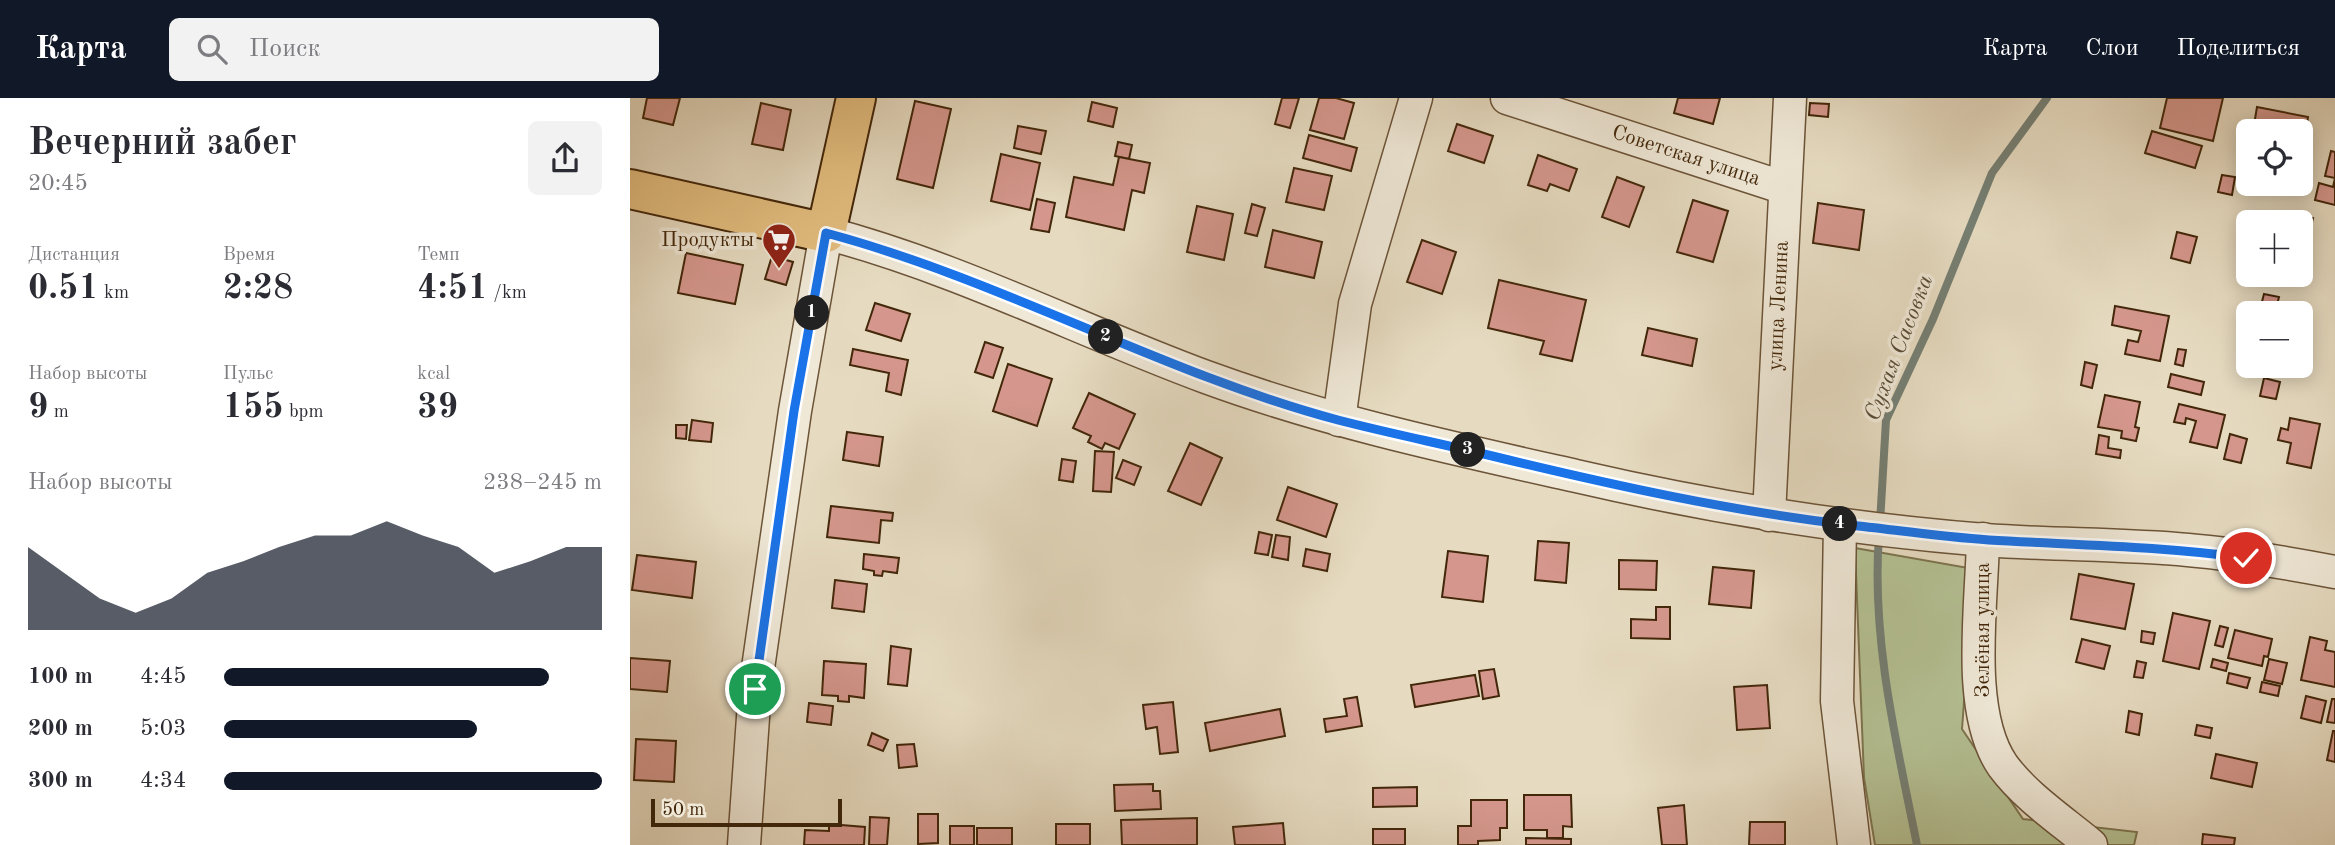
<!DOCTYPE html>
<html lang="ru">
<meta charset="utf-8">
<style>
:root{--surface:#fff;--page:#f2f2f3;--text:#2b2b33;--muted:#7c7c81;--accent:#111827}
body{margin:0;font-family:"Old Standard TT",serif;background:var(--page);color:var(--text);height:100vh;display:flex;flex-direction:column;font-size:26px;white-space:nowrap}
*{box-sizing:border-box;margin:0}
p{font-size:23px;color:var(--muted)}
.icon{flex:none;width:38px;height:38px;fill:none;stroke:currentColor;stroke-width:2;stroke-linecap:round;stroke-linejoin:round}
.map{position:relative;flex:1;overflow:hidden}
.details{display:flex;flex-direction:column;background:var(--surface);width:630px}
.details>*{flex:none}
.buttons{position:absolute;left:1606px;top:21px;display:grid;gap:14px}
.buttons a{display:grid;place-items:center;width:77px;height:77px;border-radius:10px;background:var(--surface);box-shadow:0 4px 18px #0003;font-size:35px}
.scale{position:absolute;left:21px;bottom:18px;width:191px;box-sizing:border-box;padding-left:7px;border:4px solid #43270a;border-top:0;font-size:19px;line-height:24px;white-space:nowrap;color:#43270a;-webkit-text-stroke:5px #efe8d7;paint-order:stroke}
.pin{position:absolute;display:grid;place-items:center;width:60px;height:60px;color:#fff;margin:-30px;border:4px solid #fff;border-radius:50%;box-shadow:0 2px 7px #0007}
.km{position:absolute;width:35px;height:35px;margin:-18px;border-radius:50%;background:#222;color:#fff;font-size:19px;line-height:35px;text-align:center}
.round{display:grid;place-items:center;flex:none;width:74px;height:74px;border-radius:10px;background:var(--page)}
.head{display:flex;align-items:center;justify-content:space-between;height:119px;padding:0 28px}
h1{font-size:38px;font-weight:800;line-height:52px}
.metrics{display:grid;grid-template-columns:repeat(3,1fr);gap:10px;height:119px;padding:7px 28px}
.metrics div{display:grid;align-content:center}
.metrics b{font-size:35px;font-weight:800}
.metrics small{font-size:19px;font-weight:400}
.metrics p{font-size:19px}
.chart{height:196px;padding:14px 28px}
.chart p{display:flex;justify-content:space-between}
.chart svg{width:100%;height:126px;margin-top:7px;fill:var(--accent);opacity:.7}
ul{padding:0 28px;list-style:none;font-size:23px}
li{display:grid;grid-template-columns:112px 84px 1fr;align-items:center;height:52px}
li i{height:18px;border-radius:9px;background:var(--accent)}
header{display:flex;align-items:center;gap:42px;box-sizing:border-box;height:98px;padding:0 35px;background:var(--accent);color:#fff}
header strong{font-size:33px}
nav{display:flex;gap:38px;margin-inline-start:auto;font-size:24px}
.search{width:490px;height:63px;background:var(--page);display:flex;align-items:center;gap:18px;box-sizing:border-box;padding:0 24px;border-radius:10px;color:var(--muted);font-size:26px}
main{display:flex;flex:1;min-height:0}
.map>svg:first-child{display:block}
.green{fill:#b4c093;stroke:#7c744e;stroke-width:2}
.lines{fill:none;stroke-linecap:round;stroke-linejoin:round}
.stream{stroke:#757f73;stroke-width:8}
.building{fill:#d5978d;stroke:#43270a;stroke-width:2}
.minor-casing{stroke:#6c5438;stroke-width:35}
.major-casing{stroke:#43270a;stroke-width:42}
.minor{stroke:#efe8d7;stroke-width:32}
.major{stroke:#e3be80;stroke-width:38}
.route-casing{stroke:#fff;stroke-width:14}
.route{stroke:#1a73e8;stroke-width:9}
.labels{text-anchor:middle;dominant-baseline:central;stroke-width:7;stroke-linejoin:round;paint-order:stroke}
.street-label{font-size:21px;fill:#43270a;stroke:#efe8d7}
.poi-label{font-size:21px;fill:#43270a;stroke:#efe8d7;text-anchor:end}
.water-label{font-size:23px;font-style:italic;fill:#584c36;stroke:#efe8d7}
</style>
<header>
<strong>Карта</strong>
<div class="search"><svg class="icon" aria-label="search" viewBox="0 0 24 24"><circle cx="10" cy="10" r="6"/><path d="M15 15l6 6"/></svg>Поиск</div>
<nav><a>Карта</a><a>Слои</a><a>Поделиться</a></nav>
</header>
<main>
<section class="details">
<div class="head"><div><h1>Вечерний забег</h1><p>20:45</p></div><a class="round"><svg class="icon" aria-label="share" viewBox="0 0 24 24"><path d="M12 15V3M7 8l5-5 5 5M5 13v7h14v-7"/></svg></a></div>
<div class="metrics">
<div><p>Дистанция</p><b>0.51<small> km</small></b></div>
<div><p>Время</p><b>2:28</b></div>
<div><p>Темп</p><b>4:51<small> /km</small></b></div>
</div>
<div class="metrics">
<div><p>Набор высоты</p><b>9<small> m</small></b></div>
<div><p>Пульс</p><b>155<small> bpm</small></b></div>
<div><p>kcal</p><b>39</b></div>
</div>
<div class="chart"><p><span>Набор высоты</span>238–245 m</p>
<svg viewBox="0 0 160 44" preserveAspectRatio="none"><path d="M0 44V15L10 24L20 33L30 38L40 33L50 24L60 20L70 15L80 11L90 11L100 6L110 11L120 15L130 24L140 20L150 15L160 15V44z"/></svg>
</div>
<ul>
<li><b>100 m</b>4:45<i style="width:86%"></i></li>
<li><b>200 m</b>5:03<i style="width:67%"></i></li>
<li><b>300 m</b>4:34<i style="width:100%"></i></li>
</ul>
</section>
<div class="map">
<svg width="1705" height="747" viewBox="0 0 1705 747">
<rect width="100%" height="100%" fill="#e6dbc1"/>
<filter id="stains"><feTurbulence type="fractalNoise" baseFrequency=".00286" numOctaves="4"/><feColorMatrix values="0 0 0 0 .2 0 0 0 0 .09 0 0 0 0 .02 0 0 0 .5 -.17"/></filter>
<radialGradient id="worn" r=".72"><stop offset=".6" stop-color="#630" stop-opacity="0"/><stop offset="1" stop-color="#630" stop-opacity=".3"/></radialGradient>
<polygon class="green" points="1225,450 1344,471 1332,631 1393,721 1507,734 1504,747 1245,747 1234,680"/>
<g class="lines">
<g class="stream">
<polyline points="1250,425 1256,322 1303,221 1362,75 1417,0"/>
<path d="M 1249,438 C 1241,541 1267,647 1287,747"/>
</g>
</g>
<g class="building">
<polygon points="17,0 50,0 43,27 13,20"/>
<polygon points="652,0 669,0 660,30 645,26"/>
<polygon points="689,0 706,0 724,5 714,41 680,32"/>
<polygon points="1048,0 1090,0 1083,26 1044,15"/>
<polygon points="1537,0 1593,0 1583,43 1530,30"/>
<polygon points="285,3 321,11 303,90 267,81"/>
<polygon points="462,4 487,10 483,29 458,23"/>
<polygon points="131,5 161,12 153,52 122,46"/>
<polygon points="1180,5 1199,6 1198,19 1179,17"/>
<polygon points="1627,9 1678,19 1673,52 1671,33 1623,33"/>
<polygon points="827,26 863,38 854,65 818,53"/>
<polygon points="388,28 416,33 411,56 384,50"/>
<polygon points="1522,33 1572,48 1565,70 1515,55"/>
<polygon points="679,37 727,50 721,73 673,60"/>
<polygon points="488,44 502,47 499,61 485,58"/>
<polygon points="1701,53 1705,54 1705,80 1695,78"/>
<polygon points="371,56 410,65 400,112 361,103"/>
<polygon points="908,57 947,71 939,93 920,86 917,93 898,87"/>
<polygon points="1613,58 1619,59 1619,81 1609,79"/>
<polygon points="489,59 520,65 514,95 502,92 494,132 436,119 444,79 483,87"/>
<polygon points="664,70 702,78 694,112 656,104"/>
<polygon points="1592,77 1605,79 1602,97 1588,94"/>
<polygon points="987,79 1014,89 999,129 972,119"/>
<polygon points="1705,80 1705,107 1685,102 1689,85 1703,89"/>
<polygon points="407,101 425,105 419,134 401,131"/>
<polygon points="1063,102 1098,113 1083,164 1047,154"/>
<polygon points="1188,105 1234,112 1229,152 1183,145"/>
<polygon points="622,106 635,110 627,138 615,135"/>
<polygon points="567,108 603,116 594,162 557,154"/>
<polygon points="1669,117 1683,120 1681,129 1667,124"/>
<polygon points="643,132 692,144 684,180 635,169"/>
<polygon points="1547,134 1567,139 1560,165 1541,160"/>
<polygon points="792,142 826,154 812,196 777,184"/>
<polygon points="56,155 113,167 105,206 48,195"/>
<polygon points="142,158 163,164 156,187 135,181"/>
<polygon points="869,182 956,202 942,263 910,256 914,243 858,230"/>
<polygon points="1634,196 1649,199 1645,215 1629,215"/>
<polygon points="245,205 280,216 271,243 236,232"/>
<polygon points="1485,208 1539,218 1530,263 1495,256 1498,242 1508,244 1511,233 1482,227"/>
<polygon points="1018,230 1067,241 1062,268 1012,257"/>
<polygon points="355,244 373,250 363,280 345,274"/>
<polygon points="223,251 278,262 271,297 256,293 259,275 220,267"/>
<polygon points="1548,251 1556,252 1553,268 1545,266"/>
<polygon points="1455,264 1467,267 1462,290 1451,287"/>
<polygon points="378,266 422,281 407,328 363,313"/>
<polygon points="1541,276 1574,284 1571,297 1538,289"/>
<polygon points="1634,280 1650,284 1646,301 1630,298"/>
<polygon points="459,295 505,316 489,351 475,345 472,351 458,344 461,338 443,330"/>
<polygon points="1475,297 1510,304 1505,329 1509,330 1506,343 1491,340 1492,333 1468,329"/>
<polygon points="1549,306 1595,317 1587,350 1560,344 1566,323 1556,320 1555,326 1544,324"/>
<polygon points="1660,320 1690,326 1681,370 1657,365 1661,345 1648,342 1651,330 1658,332"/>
<polygon points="62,322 83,325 81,344 59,342"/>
<polygon points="46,327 57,327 56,341 46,340"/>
<polygon points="217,334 253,339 249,368 213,362"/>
<polygon points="1600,336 1617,341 1611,365 1594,361"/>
<polygon points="1469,337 1479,339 1478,350 1491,352 1490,360 1466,356"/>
<polygon points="560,345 592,360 571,407 538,393"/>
<polygon points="465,353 484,354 481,394 463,393"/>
<polygon points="432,361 446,363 443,384 429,382"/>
<polygon points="493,362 511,369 504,387 486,380"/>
<polygon points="658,389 707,406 696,439 647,422"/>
<polygon points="201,408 263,415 262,423 251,422 249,445 197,439"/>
<polygon points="629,434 642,437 638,457 625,455"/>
<polygon points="646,437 660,439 658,462 642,459"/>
<polygon points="908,443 939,445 936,485 905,482"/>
<polygon points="676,451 700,456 697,473 673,468"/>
<polygon points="818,453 858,458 853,504 812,499"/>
<polygon points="234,456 269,460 267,475 253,473 252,478 244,477 244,473 233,471"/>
<polygon points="7,457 66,464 62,500 2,492"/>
<polygon points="989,462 1027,463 1026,492 989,491"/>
<polygon points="1083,469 1124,473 1121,510 1079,506"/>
<polygon points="1449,476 1504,486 1495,531 1441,521"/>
<polygon points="205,482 237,486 234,514 202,510"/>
<polygon points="1026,509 1040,509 1040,541 1001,540 1001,521 1026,522"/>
<polygon points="1543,515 1580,523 1569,571 1533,563"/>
<polygon points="1590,528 1598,530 1593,549 1585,547"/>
<polygon points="1605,532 1642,541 1638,559 1634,558 1632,568 1598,560"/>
<polygon points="1512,533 1525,535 1523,546 1511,544"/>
<polygon points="1680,539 1697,543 1695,552 1705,554 1705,589 1671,582"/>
<polygon points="1452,541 1480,548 1474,571 1446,564"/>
<polygon points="261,548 281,551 277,588 258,586"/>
<polygon points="0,560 40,563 37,594 0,591"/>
<polygon points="1583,561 1598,565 1596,573 1581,569"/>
<polygon points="1639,561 1657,565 1652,586 1634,582"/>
<polygon points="194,563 236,566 234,600 219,598 219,604 208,603 208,598 192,597"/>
<polygon points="1507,563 1516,565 1513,580 1504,579"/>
<polygon points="864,571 869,598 853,601 849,573"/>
<polygon points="1599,575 1620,580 1617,590 1597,585"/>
<polygon points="845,577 849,598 785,609 781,587"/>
<polygon points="1632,584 1650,588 1648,598 1630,594"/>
<polygon points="1137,587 1140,630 1107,632 1104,589"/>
<polygon points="1676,598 1696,603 1691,625 1671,620"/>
<polygon points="727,599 732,628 696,634 694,621 717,618 714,601"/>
<polygon points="1702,601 1705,601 1705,625 1697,624"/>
<polygon points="543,604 548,654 530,656 527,629 516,631 513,607"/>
<polygon points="179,605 203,608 201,627 177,624"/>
<polygon points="650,611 655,638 580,653 575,625"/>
<polygon points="1499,613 1512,616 1509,637 1496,634"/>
<polygon points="1567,627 1582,630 1580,640 1565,637"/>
<polygon points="1703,633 1705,633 1705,664 1697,662"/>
<polygon points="242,635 258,642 253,653 238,647"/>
<polygon points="6,641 46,643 44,684 4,682"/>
<polygon points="284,646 287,668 269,670 267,647"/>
<polygon points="1586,656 1627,665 1622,689 1581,680"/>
<polygon points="523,686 523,693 530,693 531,711 485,713 484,687"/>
<polygon points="787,689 787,708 743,709 743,690"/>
<polygon points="894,697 941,697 942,729 933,728 933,740 917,740 917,732 894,732"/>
<polygon points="841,702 877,702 877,730 870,730 870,742 848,743 848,747 828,747 828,728 841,728"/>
<polygon points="1054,707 1057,747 1032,747 1028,710"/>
<polygon points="288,716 308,716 308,745 288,746"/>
<polygon points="240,719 259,720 257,747 239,747"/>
<polygon points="567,720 567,747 492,747 491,722"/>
<polygon points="1120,724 1155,724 1155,747 1119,747"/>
<polygon points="653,725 655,747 605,747 603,729"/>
<polygon points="199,726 235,729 234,747 174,747 175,732 199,733"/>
<rect x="426" y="726" width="34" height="21"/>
<rect x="320" y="728" width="24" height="19"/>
<rect x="347" y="730" width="35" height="17"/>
<rect x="743" y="731" width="32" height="16"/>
<polygon points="1573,736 1605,740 1604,747 1572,747"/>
<polygon points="896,740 941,741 941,747 896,747"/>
</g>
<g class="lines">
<g class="minor-casing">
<g id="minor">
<polyline points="877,0 1155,90"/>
<polyline points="709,322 725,206 786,0"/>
<polyline points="1139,417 1160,0"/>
<polyline points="1210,426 1207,603 1224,747"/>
<path d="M 1353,441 C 1352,506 1335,614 1373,668 C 1396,699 1431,722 1461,747"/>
<path d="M 114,747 L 125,591 L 165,313 L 196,135 C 328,170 449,232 576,279 C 696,323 821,350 946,378 C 1080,409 1217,431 1355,442 C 1423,447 1491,446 1558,452 C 1607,456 1657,465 1705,474"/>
</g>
</g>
<g class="major-casing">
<polyline id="major" points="0,91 196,135 226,0"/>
</g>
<use href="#minor" class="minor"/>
<use href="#major" class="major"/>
</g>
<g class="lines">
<g class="route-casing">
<path id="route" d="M 125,591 L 164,313 L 196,135 C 372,182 532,275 708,322 C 758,335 808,345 858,357 C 978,386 1098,413 1220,427 C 1266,432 1313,439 1359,442 C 1445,447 1531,448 1616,460"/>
</g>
<use href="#route" class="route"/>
</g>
<defs>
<g id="supermarket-pin" transform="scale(1.75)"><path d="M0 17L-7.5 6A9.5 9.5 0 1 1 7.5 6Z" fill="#8f2418" stroke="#efe8d7"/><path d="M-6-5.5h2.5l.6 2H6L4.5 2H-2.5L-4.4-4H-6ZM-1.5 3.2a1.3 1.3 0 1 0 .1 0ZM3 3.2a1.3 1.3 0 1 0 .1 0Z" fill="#fff"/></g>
</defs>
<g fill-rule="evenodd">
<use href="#supermarket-pin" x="149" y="142"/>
</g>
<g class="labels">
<g class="street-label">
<text transform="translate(1056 58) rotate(18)">Советская улица</text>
<text transform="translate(1149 208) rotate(-87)">улица Ленина</text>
<text transform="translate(1353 532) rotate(-90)">Зелёная улица</text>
</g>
<g class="poi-label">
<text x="124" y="142">Продукты</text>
</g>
<g class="water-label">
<text transform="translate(1269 250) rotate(-69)">Сухая Сасовка</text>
</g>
</g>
<rect width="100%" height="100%" filter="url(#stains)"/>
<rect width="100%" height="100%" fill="url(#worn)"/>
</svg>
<div class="buttons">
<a><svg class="icon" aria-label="locate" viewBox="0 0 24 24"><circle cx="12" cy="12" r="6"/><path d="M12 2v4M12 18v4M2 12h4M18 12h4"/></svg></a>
<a>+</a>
<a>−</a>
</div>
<div class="scale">50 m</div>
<div class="pin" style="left:125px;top:591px;background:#1e9e55"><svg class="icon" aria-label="arrive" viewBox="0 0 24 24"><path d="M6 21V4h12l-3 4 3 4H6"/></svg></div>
<div class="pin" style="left:1616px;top:460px;background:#d93025"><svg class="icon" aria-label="check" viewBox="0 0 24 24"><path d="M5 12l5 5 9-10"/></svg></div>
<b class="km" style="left:182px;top:215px">1</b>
<b class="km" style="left:476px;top:239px">2</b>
<b class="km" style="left:838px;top:352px">3</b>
<b class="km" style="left:1210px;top:426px">4</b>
</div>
</main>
